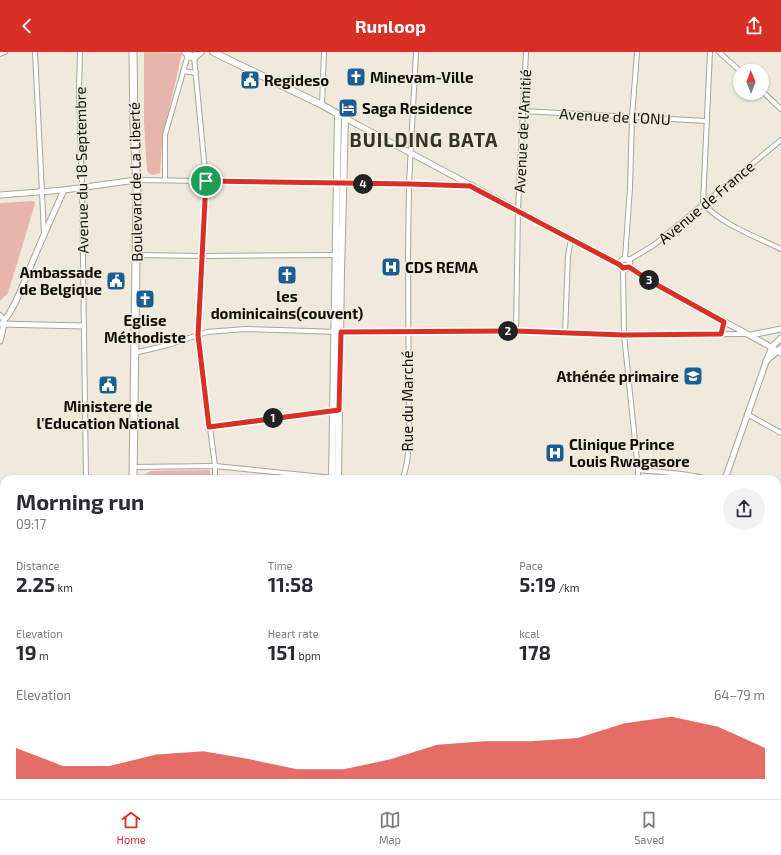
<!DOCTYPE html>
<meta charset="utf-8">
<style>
:root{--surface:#fff;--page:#f2f2f3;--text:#2b2b33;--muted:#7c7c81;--line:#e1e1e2;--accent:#d93025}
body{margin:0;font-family:"Exo 2",sans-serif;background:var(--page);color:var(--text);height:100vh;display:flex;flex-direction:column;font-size:15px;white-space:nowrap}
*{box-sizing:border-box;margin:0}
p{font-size:13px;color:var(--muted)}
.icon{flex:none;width:22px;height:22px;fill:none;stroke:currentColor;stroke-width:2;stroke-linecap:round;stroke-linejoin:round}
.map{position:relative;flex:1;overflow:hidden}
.drawer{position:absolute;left:0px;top:423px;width:781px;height:324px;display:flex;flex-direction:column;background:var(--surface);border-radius:12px 12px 0 0;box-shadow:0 1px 3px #0004}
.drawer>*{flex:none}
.needle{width:26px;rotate:359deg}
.buttons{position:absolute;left:733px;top:12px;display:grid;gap:8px}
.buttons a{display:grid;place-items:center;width:36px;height:36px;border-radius:50%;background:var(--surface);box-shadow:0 1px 3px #0004;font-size:20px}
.pin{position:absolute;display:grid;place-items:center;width:34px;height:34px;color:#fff;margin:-17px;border:2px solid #fff;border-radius:50%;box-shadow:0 1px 4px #0007}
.km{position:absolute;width:20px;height:20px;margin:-10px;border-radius:50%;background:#222;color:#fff;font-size:11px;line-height:20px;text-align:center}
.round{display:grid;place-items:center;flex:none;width:42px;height:42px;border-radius:21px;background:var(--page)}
.headline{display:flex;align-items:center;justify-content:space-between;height:68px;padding:0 16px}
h1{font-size:22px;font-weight:700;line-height:30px}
.metrics{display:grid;grid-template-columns:repeat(3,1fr);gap:6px;height:68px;padding:4px 16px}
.metrics div{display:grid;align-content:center}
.metrics b{font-size:20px;font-weight:700}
.metrics small{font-size:11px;font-weight:400}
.metrics p{font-size:11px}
.chart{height:112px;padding:8px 16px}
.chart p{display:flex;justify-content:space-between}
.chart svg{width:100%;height:72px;margin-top:4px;fill:var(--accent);opacity:.7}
header{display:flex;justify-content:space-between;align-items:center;height:52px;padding:0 16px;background:var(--accent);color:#fff;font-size:18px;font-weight:700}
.tabs{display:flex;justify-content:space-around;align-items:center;height:56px;border-top:1px solid var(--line);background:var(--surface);font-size:11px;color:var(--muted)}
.tabs a{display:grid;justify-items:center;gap:2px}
.tabs .active{color:var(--accent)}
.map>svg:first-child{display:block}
.green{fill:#e8b5ad}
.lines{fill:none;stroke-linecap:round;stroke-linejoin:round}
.minor-casing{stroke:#aaa597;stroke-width:6}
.tertiary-casing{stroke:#aaa597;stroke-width:7}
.primary-casing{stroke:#aaa597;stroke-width:8}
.trunk-casing{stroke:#aaa597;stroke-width:9}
.minor{stroke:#fff;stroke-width:4}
.tertiary{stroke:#fff;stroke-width:5}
.primary{stroke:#fff;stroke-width:6}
.trunk{stroke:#fff;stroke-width:7}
.route-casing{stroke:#fff;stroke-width:8}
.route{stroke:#d93025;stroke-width:5}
.labels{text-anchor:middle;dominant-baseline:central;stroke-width:3;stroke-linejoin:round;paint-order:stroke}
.poi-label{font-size:15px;font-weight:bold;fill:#100e09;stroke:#efeadb;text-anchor:start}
.street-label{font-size:15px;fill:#100e09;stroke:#efeadb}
.district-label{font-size:19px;font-weight:bold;letter-spacing:1px;fill:#363226;stroke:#efeadb}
</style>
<header><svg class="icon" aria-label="back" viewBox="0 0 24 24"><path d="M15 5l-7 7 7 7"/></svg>Runloop<svg class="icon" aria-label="share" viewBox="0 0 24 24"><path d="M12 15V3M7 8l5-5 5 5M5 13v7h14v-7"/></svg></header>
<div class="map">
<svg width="781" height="747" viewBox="0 0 781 747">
<rect width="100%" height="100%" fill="#efeadb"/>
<g class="green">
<polygon points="144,0 182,1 166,71 163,80 160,121 153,123 149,121 147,119 144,71"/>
<polygon points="34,149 35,152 8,241 0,249 0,151"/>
<polygon points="209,418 213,427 139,427 143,423 151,419"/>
</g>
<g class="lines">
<g class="minor-casing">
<g id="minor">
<polyline points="35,0 44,181"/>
<polyline points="80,0 79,38 82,136 86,427"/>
<polyline points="719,0 740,19"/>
<polyline points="0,2 5,0"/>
<polyline points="194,5 206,129 198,283 215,414 215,427"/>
<polyline points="183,19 196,21"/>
<polyline points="762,39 781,57"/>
<polyline points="322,53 324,0"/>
<polyline points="523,59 707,69"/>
<polyline points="136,128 409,132 470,134"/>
<polyline points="165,128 165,83 188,3"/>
<polyline points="703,151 710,0"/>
<path d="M 703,151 C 720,172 757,185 781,197"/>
<polyline points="136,203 202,204 338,203"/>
<polyline points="625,206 630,136 632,65 637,0"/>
<polyline points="629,208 654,193 781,88"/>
<polyline points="623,216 624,283 638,418 638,427"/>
<polyline points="0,263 4,268"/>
<polyline points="516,279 518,158 526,0"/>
<polyline points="565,281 568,204 571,187"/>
<polyline points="134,301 168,293 207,280 245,277 341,280 516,279 624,283 746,282"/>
<polyline points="747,362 781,381"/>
<polyline points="209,375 336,358"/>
<polyline points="133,415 215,414 344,427"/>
<path d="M 638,418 C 662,420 686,421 709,427"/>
<polyline points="403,427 407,410 409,391 408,201 409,132 416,0"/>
<polyline points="777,461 781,463"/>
<polyline points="777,549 781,550"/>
<polyline points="777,571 781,571"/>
<polyline points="0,717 4,717"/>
<polyline points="777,736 781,738"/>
<polyline points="299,743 301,747"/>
<polyline points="61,747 61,743"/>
</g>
</g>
<g class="tertiary-casing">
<g id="tertiary">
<polyline points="345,66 620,213"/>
<polyline points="0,143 64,138 136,128"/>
<circle cx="625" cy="212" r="5"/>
<path d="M 629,215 C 677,248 731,271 781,301"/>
<polyline points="0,272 83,274"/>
<polyline points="721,282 724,270"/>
<polyline points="751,283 781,277"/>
<path d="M 0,289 L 4,272 L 4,268 C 15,258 28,219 35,204 C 44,182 54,160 64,138"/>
<polyline points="766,309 781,296"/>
<polyline points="725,427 766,310 772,295 781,286"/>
<polyline points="0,440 4,440"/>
<polyline points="614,747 616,743"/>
</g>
</g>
<g class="primary-casing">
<g id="primary">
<polyline points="213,0 322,53 345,66 341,219 338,427"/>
<polyline points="332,427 338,62"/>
<polyline points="468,743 469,747"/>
<polyline points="539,743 550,747"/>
<polyline points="567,743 579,747"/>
<polyline points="456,747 462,743"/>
<polyline points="501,747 503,743"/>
</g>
</g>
<g class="trunk-casing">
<g id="trunk">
<polyline points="186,0 190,4 194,5 200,0"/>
<polyline points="133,427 137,136 134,73 133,0"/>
<polyline points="128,743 128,747"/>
</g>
</g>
<use href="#minor" class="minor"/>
<use href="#tertiary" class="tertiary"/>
<use href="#primary" class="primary"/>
<use href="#trunk" class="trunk"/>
</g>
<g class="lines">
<g class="route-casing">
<polygon id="route" points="206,129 410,132 470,134 620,213 623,216 629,215 650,229 724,270 721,282 624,283 516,279 341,280 339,358 209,375 198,283"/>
</g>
<use href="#route" class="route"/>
</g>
<defs>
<g id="church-square" transform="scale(1)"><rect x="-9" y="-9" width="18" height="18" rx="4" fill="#1c5e93" stroke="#efeadb"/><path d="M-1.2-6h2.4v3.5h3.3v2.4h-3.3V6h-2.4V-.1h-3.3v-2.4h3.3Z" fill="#fff"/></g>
<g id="civic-square" transform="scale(1)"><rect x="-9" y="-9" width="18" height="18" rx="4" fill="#1c5e93" stroke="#efeadb"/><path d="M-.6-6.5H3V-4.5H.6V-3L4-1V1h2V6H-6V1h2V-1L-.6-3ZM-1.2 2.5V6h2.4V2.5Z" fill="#fff"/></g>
<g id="hotel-square" transform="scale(1)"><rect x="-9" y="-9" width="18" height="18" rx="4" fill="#1c5e93" stroke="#efeadb"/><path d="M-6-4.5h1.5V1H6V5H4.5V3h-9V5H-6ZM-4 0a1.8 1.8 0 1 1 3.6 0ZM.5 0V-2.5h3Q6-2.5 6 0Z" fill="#fff"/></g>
<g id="hospital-square" transform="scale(1)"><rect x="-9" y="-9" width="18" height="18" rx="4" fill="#1c5e93" stroke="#efeadb"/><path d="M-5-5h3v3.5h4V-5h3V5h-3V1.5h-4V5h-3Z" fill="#fff"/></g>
<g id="school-square" transform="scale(1)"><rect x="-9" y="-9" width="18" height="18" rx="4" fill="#1c5e93" stroke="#efeadb"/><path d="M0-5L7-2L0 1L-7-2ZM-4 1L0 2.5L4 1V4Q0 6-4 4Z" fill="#fff"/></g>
</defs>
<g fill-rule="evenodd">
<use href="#church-square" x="356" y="25"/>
<use href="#civic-square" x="250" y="28"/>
<use href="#hotel-square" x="348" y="56"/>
<use href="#hospital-square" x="391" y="215"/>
<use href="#church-square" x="287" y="223"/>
<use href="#civic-square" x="116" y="229"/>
<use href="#church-square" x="145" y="247"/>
<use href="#school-square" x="693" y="324"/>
<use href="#civic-square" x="108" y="333"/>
<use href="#hospital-square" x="555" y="401"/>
</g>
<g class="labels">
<g class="poi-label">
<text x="370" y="25">Minevam-Ville</text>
<text x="264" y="28">Regideso</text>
<text x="362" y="56">Saga Residence</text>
<text x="405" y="215">CDS REMA</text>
<text x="102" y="220" text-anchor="end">Ambassade<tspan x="102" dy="17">de Belgique</tspan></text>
<text x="287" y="244" text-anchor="middle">les<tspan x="287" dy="17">dominicains(couvent)</tspan></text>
<text x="145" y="268" text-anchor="middle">Eglise<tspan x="145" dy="17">Méthodiste</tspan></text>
<text x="679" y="324" text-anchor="end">Athénée primaire</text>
<text x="108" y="354" text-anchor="middle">Ministere de<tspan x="108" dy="17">l'Education National</tspan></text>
<text x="569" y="392">Clinique Prince<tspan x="569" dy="17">Louis Rwagasore</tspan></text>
</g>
<g class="street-label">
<text transform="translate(615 64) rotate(3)">Avenue de l'ONU</text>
<text transform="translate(522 79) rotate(-87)">Avenue de l'Amitié</text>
<text transform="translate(81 118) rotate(-91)">Avenue du 18 Septembre</text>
<text transform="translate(135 130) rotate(-91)">Boulevard de La Liberté</text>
<text transform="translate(706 150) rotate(-40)">Avenue de France</text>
<text transform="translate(407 349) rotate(-90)">Rue du Marché</text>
</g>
<g class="district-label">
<text x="424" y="87">BUILDING BATA</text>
</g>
</g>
</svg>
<div class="buttons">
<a><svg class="needle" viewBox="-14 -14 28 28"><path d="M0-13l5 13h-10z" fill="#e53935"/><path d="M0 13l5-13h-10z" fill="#7c7c81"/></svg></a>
</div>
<div class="pin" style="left:206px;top:129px;background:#1e9e55"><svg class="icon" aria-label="arrive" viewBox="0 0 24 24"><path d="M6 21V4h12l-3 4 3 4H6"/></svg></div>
<b class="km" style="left:273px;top:366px">1</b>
<b class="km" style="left:508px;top:279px">2</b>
<b class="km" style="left:649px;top:228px">3</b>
<b class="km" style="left:363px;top:132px">4</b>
<section class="drawer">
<div class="headline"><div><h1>Morning run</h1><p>09:17</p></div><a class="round"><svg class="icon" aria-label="share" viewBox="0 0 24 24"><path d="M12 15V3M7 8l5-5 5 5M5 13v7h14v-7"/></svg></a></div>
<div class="metrics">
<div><p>Distance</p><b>2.25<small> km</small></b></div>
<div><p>Time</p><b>11:58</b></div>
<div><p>Pace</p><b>5:19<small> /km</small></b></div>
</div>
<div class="metrics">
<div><p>Elevation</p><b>19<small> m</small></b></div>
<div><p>Heart rate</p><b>151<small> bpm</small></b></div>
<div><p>kcal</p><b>178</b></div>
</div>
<div class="chart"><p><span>Elevation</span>64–79 m</p>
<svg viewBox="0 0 160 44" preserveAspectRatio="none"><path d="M0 44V25L10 36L20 36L30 29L40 27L50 32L60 38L70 38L80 32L90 23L100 21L110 21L120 19L130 10L140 6L150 12L160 25V44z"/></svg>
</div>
</section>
</div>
<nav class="tabs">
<a class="active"><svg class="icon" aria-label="home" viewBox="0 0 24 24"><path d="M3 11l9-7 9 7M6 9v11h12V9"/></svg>Home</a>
<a><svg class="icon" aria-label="map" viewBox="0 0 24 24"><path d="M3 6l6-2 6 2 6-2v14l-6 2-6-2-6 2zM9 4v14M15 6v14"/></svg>Map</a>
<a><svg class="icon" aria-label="saved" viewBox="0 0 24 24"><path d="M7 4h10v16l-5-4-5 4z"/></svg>Saved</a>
</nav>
